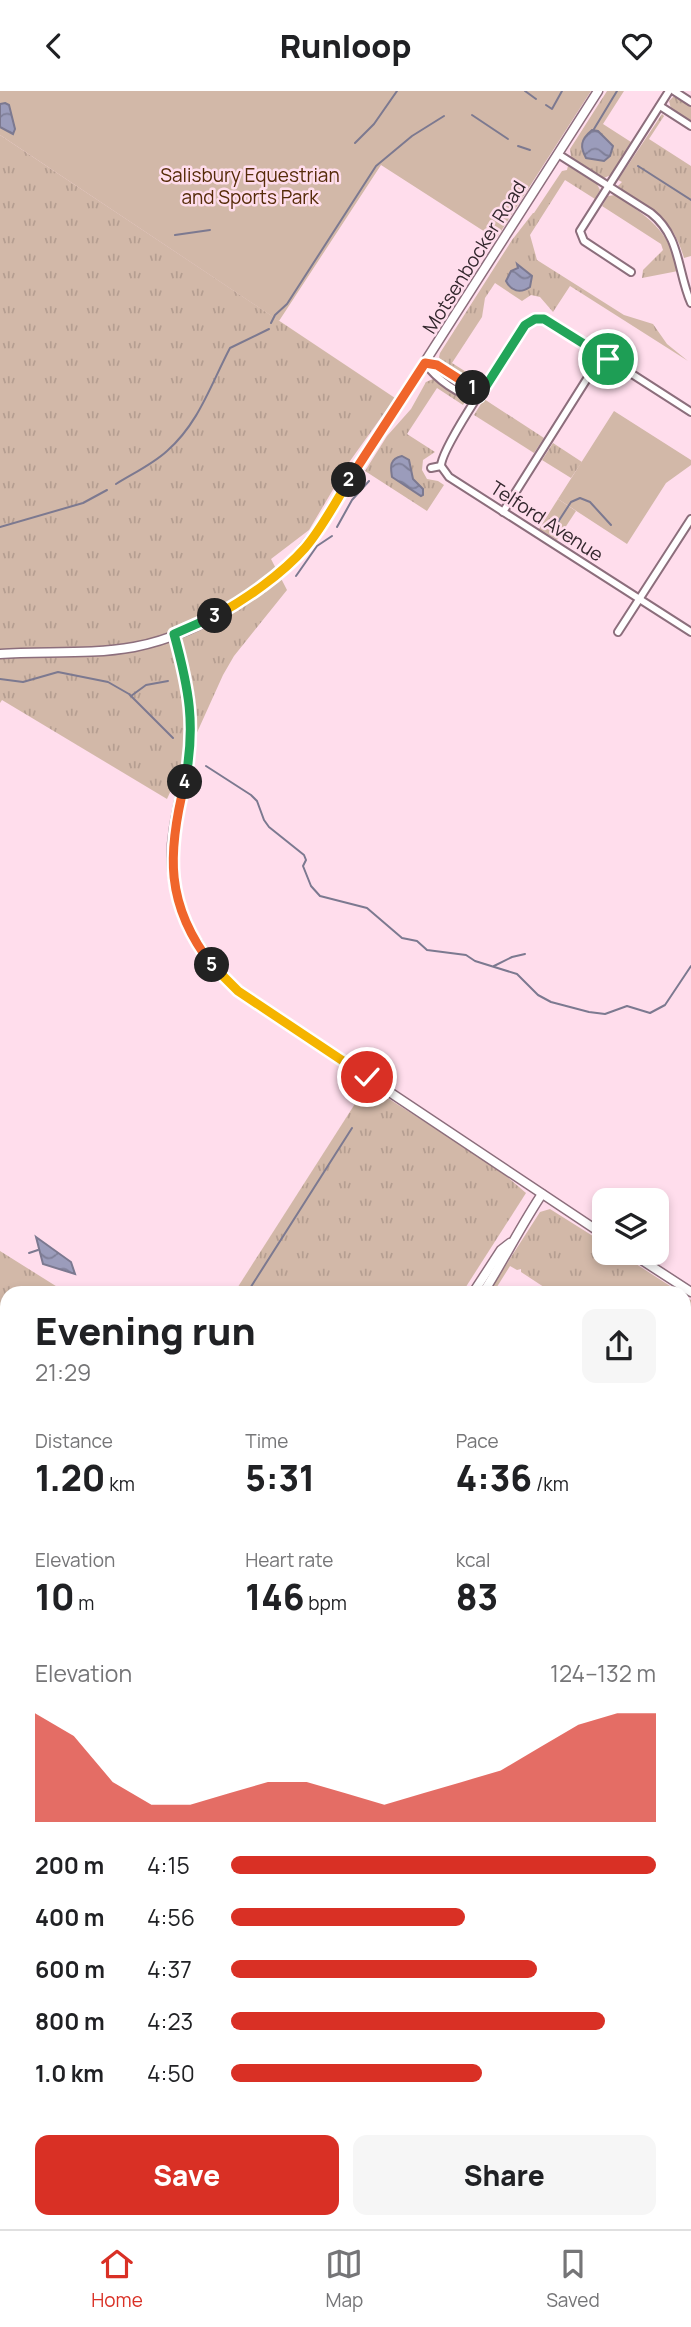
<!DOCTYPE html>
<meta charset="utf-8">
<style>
:root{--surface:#fff;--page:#f6f6f6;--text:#202124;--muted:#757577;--line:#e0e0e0;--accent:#d93025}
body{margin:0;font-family:Manrope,sans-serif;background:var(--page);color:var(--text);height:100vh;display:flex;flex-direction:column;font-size:26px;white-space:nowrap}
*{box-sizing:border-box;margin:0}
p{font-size:23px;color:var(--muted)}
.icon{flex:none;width:38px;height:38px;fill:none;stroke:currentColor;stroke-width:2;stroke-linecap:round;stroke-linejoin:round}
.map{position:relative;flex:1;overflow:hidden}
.details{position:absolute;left:0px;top:1195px;width:691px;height:943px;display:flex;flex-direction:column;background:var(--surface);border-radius:21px 21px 0 0;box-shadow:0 4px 10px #0003}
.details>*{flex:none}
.buttons{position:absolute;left:592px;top:1097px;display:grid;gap:14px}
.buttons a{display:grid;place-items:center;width:77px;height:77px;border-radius:14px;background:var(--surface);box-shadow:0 4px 10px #0003;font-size:35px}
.pin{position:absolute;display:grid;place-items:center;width:60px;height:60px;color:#fff;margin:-30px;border:4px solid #fff;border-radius:50%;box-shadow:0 2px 7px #0007}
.km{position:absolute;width:35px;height:35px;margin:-18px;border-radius:50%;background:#222;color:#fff;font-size:19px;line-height:35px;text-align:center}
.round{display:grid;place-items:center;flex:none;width:74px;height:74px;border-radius:14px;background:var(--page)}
.head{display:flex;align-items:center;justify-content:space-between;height:119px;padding:0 35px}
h1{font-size:38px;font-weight:800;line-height:52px}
.figures{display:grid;grid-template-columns:repeat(3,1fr);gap:10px;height:119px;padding:7px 35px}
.figures div{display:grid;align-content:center}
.figures b{font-size:35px;font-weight:800}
.figures small{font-size:19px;font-weight:400}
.figures p{font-size:19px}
.chart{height:196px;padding:14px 35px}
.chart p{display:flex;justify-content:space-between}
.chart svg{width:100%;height:126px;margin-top:7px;fill:var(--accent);opacity:.7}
.button{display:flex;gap:14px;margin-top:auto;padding:14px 35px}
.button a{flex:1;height:80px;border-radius:14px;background:var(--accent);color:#fff;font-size:28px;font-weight:800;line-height:80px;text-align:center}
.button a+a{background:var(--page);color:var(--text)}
ul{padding:0 35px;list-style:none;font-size:23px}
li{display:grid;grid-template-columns:112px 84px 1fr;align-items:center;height:52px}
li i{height:18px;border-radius:9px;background:var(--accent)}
header{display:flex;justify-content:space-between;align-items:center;height:91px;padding:0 35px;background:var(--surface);font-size:32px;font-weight:800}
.menu{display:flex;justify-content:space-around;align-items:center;height:98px;border-top:2px solid var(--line);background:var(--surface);font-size:19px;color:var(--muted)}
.menu a{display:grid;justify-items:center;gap:4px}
.menu .selected{color:var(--accent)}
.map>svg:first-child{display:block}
.built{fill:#f8cee1}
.grass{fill:url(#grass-tufts)}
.park{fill:#d2b8a8}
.water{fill:url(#water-waves);stroke:#7c7990;stroke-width:2}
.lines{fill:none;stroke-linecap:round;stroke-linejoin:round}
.stream{stroke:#7c7990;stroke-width:2}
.street-casing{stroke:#8c6e7c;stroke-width:10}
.secondary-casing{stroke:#8c6e7c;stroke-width:11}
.primary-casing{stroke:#9d66ad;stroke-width:13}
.street{stroke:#fff;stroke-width:6}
.secondary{stroke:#fff;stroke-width:8}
.primary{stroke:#e6b8f7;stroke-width:10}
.split-1-casing{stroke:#fff;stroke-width:14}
.split-2-casing{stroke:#fff;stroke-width:14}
.split-3-casing{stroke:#fff;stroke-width:14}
.split-4-casing{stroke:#fff;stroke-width:14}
.split-5-casing{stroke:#fff;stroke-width:14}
.split-6-casing{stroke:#fff;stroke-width:14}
.split-1{stroke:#22a559;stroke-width:9}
.split-2{stroke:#f0652b;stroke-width:9}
.split-3{stroke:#f5b400;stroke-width:9}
.split-4{stroke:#22a559;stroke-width:9}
.split-5{stroke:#f0652b;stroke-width:9}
.split-6{stroke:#f5b400;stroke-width:9}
.labels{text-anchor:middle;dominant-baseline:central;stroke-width:5;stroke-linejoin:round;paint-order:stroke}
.park-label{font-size:19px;fill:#552b08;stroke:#ffddec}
.street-label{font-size:19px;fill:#33272d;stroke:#ffddec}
</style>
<header><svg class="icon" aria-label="back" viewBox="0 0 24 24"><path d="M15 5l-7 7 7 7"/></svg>Runloop<svg class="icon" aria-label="heart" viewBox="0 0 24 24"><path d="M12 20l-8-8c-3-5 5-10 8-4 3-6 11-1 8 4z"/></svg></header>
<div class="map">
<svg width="691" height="2138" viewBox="0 0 691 2138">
<defs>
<pattern id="grass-tufts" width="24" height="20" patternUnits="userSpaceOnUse" patternTransform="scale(1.75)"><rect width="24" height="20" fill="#d2b8a8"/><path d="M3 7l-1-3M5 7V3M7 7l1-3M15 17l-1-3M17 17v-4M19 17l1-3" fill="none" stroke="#b59e91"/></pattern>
<pattern id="water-waves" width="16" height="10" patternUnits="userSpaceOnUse" patternTransform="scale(1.75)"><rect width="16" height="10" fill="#9b9cbb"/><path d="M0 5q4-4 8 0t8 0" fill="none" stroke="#7f7f98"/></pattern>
</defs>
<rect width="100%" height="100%" fill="#ffddec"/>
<polygon class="built" points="684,1867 691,1879 691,2132 684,2128"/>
<g class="grass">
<polygon points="607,0 624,0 603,33 631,51 611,84 604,87 571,66 570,58"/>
<polygon points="673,6 678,6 691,14 691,31 671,18 669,10"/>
<path d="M 662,23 L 664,25 L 649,48 L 691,75 L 691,165 L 684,167 C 671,121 649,122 618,95 L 622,91 L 618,89 Z"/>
<polygon points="0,44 395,307 350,370 309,439 271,468 287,499 234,565 223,584 167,708 2,609 0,612"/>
<polygon points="568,75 597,93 600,99 595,108 565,89 530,144 537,169 624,224 653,233 667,253 688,270 570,195 553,221 540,206 531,204 522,210 495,192 485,207 482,226 452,272 479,289 474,294 442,273 439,266 440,262 512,149 533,122 534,122 562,80 567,79"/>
<path d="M 615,104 C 649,127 668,137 678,180 L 642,187 L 643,179 L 663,159 L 661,153 L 602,115 L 608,105 Z"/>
<polygon points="433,288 466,309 463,314 437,297 407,343 435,361 423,369 422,379 427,388 438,390 444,394 427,420 365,380 387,345 411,318 426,291"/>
<polygon points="484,308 544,347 534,362 474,324"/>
<polygon points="553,352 582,371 571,387 542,369"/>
<polygon points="558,408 576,420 557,449 539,438"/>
<polygon points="367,994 496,1076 526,1102 462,1202 234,1202"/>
<polygon points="550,1118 604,1152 604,1162 619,1162 681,1202 553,1202 521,1181 521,1178 517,1179 510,1175 495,1199 496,1202 488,1202 540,1121"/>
<polygon points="0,1160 67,1202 7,1202 7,1288 0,1299"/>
<polygon points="684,1205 691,1209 691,1285 684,1280"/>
<polygon points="0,1352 7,1358 3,1405 7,1461 7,1602 0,1590"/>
<polygon points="684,1576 691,1577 691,1630 684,1636"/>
<polygon points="7,2132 113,2132 114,2138 28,2138"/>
</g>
<g class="park">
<polygon points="0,0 591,0 496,148 381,74 279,230 0,44"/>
<polygon points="614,320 691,369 691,374 666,392 627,453 558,408"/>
<polygon points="691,1630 691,1765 684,1766 684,1636"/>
</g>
<g class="water">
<polygon points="5,12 9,14 15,38 13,43 0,36 0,13"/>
<path d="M 592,39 L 598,40 L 613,55 L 610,65 L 604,70 L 586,67 C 580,56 580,49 592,39 Z"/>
<path d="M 517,173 L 532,185 L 530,196 C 520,203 511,200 506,190 L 511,180 L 518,177 Z"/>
<path d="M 402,365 L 409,369 L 413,388 L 423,398 L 423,404 L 421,405 L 392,386 C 391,378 388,368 402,365 Z"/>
<polygon points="36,1146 71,1171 75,1183 43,1173"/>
</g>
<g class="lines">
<g class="stream">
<polyline points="525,0 536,8"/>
<polyline points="546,14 552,18 562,0"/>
<polyline points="472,24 508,48"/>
<polyline points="594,38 617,0"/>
<polyline points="355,52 374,33 397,0"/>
<polyline points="518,55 530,59"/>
<polyline points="638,75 691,109"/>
<polyline points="175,144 210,139"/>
<polyline points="271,232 275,224 287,213 376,75 412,45 444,25"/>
<path d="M 116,393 C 132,383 153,373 167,360 C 199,332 211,293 230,257 L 269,238"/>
<polyline points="556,434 571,411 580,407 590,411 611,434"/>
<polyline points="0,436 83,412 107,399"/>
<polyline points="337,436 352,409 369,390"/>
<polyline points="296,485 317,455 332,445"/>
<polyline points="0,588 23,591 58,581 108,591 129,603 173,647"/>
<polyline points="131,605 146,594 168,590"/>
<polyline points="206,675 251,704 257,710 264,729 269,736 304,764 306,769 303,775 311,795 320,805 367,817 402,847 417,850 427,859 466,864 475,870 517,883 538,904 551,911 589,921 605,923 627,915 650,922 665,914 691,875"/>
<polyline points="494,875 512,866 525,863"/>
<polyline points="29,1162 38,1159"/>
<polyline points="247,1202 352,1037"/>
<polyline points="0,1569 7,1573"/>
<polyline points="684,1680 691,1683"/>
<polyline points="42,2136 45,2138"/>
</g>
<g class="street-casing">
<g id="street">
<polyline points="674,0 691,11"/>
<polyline points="660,15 691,35"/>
<path d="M 558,63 L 651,122 C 681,146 677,180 691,212"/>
<polyline points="631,181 584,150 580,140 669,0"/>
<polyline points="535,228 548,229 691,321"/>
<path d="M 425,272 C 435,286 460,307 479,306"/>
<path d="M 425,272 C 440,275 473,292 479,306"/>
<polyline points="441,375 449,386 691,541"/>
<path d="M 441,375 C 441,355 510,257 525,234 L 535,228"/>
<polyline points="431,377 441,375"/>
<polyline points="503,421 602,264"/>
<polyline points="618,541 691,428"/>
<polyline points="684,1326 691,1330"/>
<polyline points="684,1403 691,1386"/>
<polyline points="684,1471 691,1471"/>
<polyline points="684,1572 691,1573"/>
<polyline points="0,1631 7,1627"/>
<polyline points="0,1725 7,1725"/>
<polyline points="684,1770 691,1769"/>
<polyline points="684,1808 691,1813"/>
<polyline points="0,1829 7,1828"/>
<polyline points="0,1901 7,1900"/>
<polyline points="0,1974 7,1973"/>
<polyline points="684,2045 691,2050"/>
<polyline points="0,2051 7,2050"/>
<polyline points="372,2132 372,2138"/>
<polyline points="543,2132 559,2138"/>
<polyline points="203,2138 232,2132"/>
<polyline points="466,2138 467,2132"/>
</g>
</g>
<g class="secondary-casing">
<g id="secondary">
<path d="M 174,543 C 183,575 192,605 191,638 C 190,673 179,704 174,738 C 163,805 192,855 238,900 L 604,1144"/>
<path d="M 0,563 C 44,560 90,564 134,556 C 202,543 284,491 322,432 L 598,0"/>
<polyline points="631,1162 691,1201"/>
<polyline points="473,1202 501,1159 510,1152"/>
<path d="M 483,1202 C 504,1169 520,1136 542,1103"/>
<polyline points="119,2132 120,2138"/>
</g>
</g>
<g class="primary-casing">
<g id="primary">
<polyline points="0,2103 7,2102"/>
<polyline points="0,2116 7,2115"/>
<polyline points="652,2132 662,2138"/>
<polyline points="675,2132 685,2138"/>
</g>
</g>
<use href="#street" class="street"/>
<use href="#secondary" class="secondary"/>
<use href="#primary" class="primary"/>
</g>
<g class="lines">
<g class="split-1-casing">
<polyline id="split-1" points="473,297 479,306 525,234 535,228 544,228 608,268"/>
</g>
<g class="split-2-casing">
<polyline id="split-2" points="349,389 425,272 437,274 473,297"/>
</g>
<g class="split-3-casing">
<path id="split-3" d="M 215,525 C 245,509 282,483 305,457 C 322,437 335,412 349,389"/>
</g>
<g class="split-4-casing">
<path id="split-4" d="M 185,691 C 196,634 189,598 174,543 L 215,525"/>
</g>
<g class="split-5-casing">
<path id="split-5" d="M 185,691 C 167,762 165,814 212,874"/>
</g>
<g class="split-6-casing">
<polyline id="split-6" points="212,874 238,900 367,986"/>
</g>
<use href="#split-1" class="split-1"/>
<use href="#split-2" class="split-2"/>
<use href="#split-3" class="split-3"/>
<use href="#split-4" class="split-4"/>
<use href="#split-5" class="split-5"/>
<use href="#split-6" class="split-6"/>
</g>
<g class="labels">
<g class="park-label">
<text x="250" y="84">Salisbury Equestrian<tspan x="250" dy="22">and Sports Park</tspan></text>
</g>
<g class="street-label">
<text transform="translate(474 166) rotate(-58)">Motsenbocker Road</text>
<text transform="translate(547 430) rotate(33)">Telford Avenue</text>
</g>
</g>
</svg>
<div class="buttons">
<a><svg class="icon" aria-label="layers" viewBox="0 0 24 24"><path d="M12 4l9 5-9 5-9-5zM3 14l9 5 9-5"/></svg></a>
</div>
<div class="pin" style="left:608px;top:268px;background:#1e9e55"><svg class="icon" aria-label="arrive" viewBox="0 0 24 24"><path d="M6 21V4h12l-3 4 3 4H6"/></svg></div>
<div class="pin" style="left:367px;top:986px;background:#d93025"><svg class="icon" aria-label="check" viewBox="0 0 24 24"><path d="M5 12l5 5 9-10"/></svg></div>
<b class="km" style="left:473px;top:297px">1</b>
<b class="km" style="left:349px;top:389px">2</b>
<b class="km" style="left:215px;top:525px">3</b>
<b class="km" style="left:185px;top:691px">4</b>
<b class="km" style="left:212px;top:874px">5</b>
<section class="details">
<div class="head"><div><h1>Evening run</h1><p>21:29</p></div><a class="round"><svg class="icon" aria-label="share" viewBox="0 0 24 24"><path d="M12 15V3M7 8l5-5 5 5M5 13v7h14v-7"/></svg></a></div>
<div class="figures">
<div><p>Distance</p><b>1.20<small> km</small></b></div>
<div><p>Time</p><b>5:31</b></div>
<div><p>Pace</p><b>4:36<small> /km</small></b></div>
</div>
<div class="figures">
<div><p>Elevation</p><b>10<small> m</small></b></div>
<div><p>Heart rate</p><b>146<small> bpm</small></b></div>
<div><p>kcal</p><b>83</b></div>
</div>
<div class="chart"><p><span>Elevation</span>124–132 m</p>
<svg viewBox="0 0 160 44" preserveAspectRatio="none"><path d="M0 44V6L10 14L20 30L30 38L40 38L50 34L60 30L70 30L80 34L90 38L100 34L110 30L120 26L130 18L140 10L150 6L160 6V44z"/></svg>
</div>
<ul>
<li><b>200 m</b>4:15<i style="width:100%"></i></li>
<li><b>400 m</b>4:56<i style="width:55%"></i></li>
<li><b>600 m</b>4:37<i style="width:72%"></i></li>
<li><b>800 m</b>4:23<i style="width:88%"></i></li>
<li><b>1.0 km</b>4:50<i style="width:59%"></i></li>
</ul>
<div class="button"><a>Save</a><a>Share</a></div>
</section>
</div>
<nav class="menu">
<a class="selected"><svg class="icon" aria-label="home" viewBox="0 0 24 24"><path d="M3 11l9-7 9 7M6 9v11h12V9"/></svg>Home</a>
<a><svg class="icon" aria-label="map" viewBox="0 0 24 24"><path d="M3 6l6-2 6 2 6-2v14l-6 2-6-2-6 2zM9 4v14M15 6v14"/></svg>Map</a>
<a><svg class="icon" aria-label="saved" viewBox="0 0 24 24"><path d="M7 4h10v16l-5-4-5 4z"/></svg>Saved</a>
</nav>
